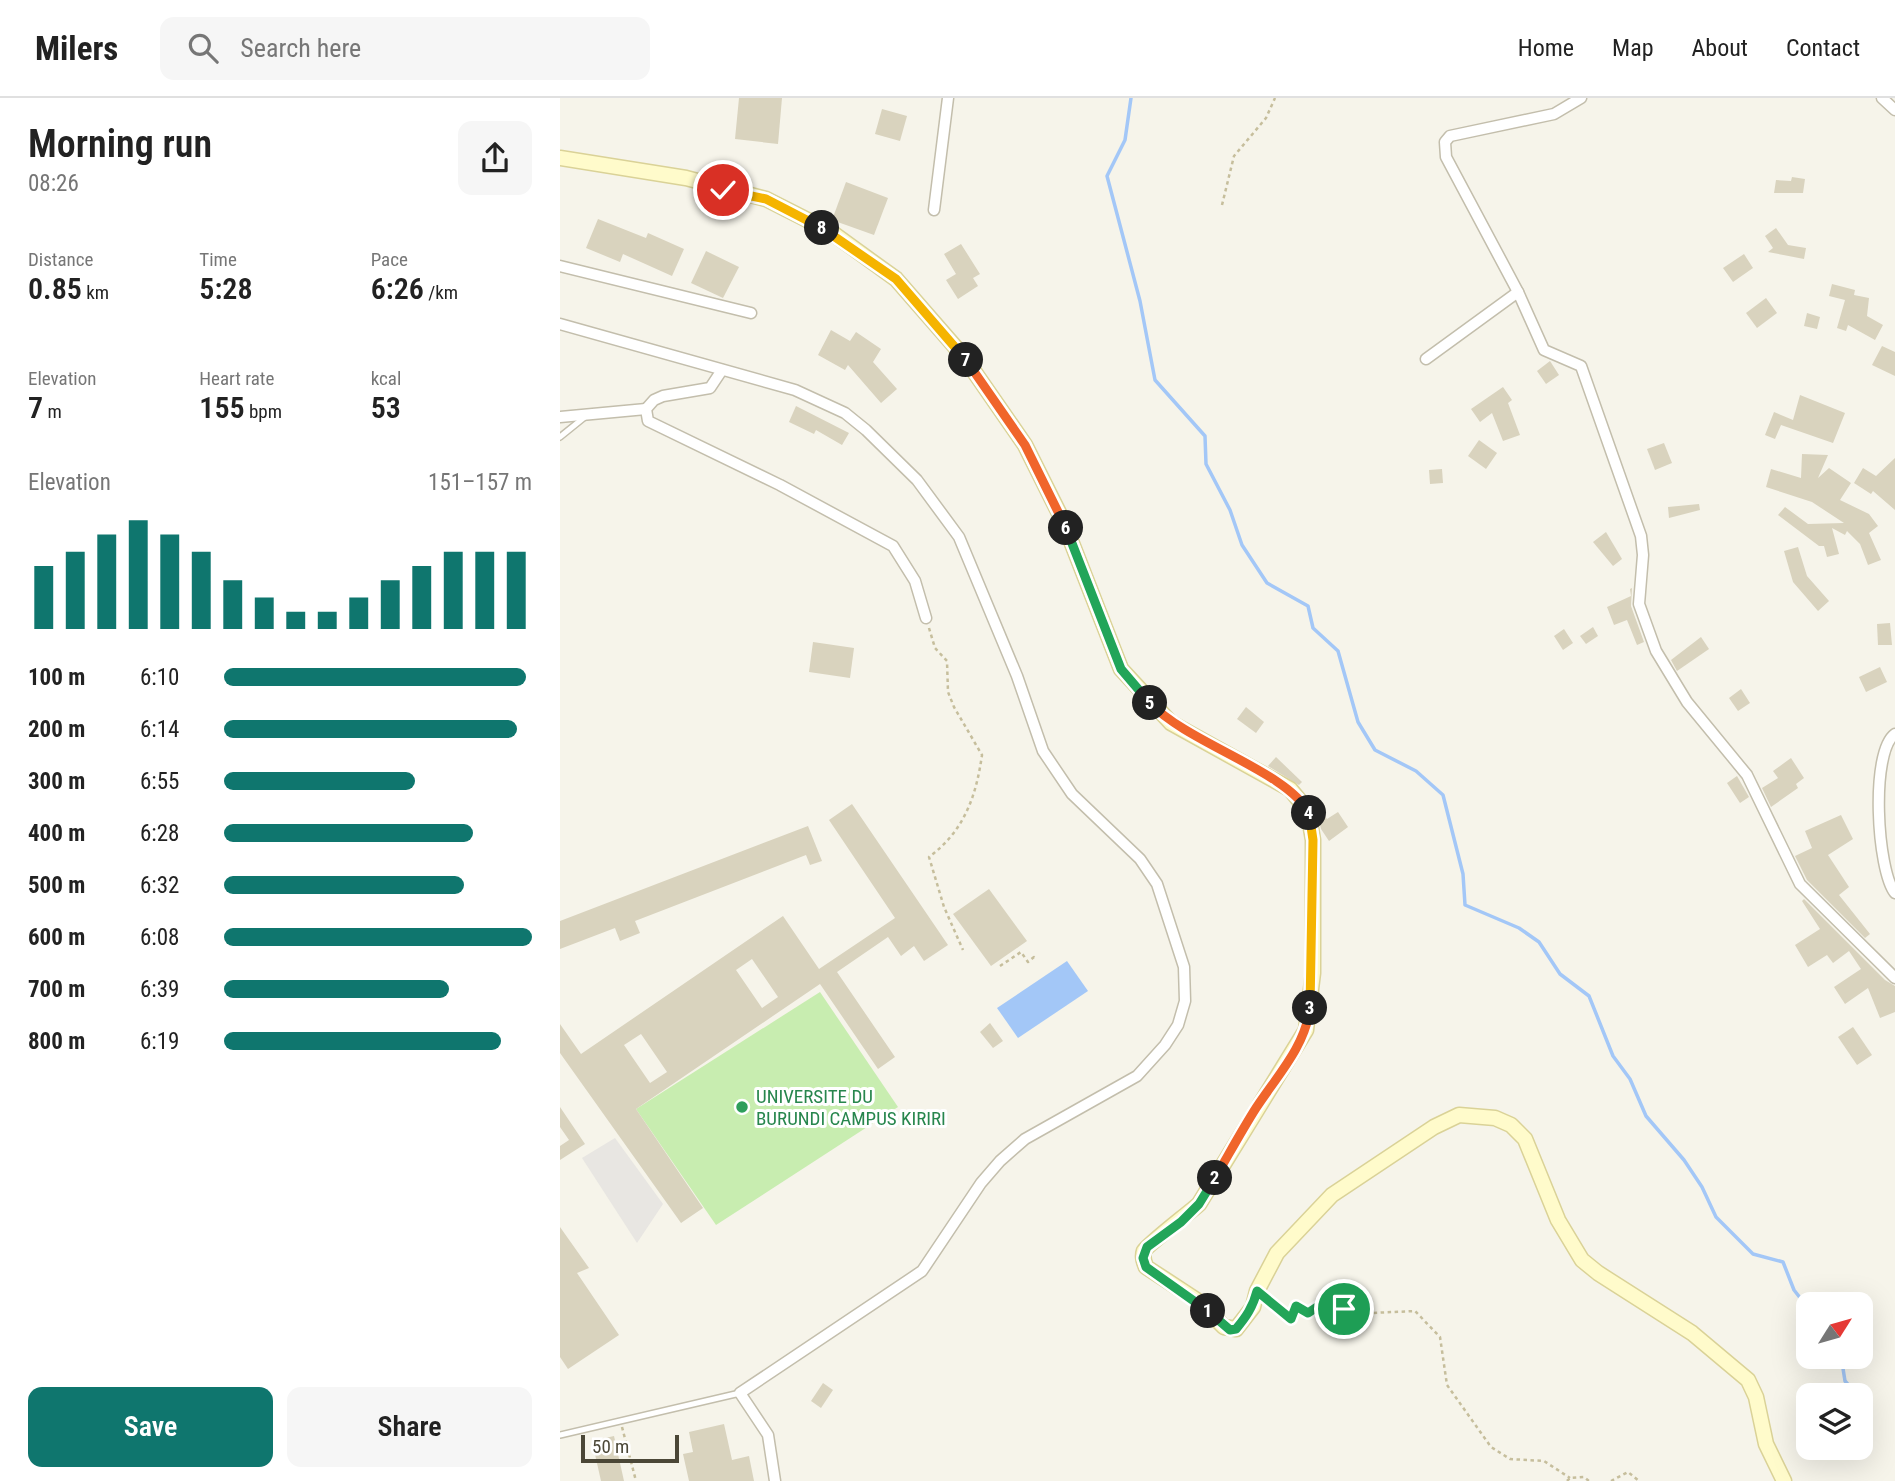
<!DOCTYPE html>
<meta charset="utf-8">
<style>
:root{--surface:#fff;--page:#f6f6f6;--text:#222;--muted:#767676;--line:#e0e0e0;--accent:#0f766e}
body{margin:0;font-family:"Roboto Condensed",sans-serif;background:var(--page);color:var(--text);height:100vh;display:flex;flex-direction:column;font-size:26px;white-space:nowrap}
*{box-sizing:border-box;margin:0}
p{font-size:23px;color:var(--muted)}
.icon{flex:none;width:38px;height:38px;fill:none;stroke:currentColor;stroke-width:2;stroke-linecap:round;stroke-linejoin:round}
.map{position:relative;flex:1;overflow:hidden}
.details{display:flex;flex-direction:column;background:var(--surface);width:560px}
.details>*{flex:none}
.needle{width:46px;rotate:53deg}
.tools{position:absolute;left:1236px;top:1194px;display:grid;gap:14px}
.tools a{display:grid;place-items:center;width:77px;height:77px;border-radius:14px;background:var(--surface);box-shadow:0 7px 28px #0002;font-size:35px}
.scale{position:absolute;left:21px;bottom:18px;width:98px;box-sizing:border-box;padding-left:7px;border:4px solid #4b4737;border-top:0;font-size:19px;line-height:24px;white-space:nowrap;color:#4b4737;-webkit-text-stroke:5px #fff;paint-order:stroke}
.pin{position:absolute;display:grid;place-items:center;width:60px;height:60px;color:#fff;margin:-30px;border:4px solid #fff;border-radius:50%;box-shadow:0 2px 7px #0007}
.km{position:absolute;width:35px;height:35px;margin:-18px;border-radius:50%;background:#222;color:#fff;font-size:19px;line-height:35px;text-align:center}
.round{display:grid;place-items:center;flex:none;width:74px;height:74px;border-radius:14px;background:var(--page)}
.headline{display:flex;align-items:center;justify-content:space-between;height:119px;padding:0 28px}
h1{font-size:38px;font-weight:600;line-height:52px}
.stats{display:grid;grid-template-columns:repeat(3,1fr);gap:10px;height:119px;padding:7px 28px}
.stats div{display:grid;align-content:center}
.stats b{font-size:30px;font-weight:600}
.stats small{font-size:19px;font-weight:400}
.stats p{font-size:19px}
.chart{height:196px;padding:14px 28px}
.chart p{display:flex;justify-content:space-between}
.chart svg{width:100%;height:126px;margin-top:7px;stroke:var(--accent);stroke-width:6}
.button{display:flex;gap:14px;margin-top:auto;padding:14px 28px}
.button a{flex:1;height:80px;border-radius:14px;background:var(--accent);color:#fff;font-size:28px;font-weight:600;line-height:80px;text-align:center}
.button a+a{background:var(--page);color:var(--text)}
ul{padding:0 28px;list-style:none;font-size:23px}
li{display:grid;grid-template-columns:112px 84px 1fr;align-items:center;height:52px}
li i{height:18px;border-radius:9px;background:var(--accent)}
header{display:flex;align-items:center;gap:42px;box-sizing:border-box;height:98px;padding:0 35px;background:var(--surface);border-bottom:2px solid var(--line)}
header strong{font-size:33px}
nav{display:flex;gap:38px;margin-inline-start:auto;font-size:24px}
.search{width:490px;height:63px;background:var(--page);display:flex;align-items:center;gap:18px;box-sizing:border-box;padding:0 24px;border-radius:14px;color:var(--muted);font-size:26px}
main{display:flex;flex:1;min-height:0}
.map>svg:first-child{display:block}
.green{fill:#c8edb0}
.parking{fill:#e8e6e2}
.water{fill:#a3c7f7}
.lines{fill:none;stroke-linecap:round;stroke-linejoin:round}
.stream{stroke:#a3c7f7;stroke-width:3.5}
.building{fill:#d9d3be;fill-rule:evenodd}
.lane-casing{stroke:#c3beac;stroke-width:8}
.street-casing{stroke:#c3beac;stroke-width:13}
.secondary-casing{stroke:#dad297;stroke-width:17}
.path{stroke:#c6be9c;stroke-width:2.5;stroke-dasharray:3.5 3.5;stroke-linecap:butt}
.lane{stroke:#fff;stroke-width:5}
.street{stroke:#fff;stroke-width:10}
.secondary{stroke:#fffbcb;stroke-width:14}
.split-1-casing{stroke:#fff;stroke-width:14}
.split-2-casing{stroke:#fff;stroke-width:14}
.split-3-casing{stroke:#fff;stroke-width:14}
.split-4-casing{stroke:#fff;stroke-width:14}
.split-5-casing{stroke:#fff;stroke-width:14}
.split-6-casing{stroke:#fff;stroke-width:14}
.split-7-casing{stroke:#fff;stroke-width:14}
.split-8-casing{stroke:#fff;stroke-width:14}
.split-9-casing{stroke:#fff;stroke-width:14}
.split-1{stroke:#22a559;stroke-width:9}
.split-2{stroke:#22a559;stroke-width:9}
.split-3{stroke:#f0652b;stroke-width:9}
.split-4{stroke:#f5b400;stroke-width:9}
.split-5{stroke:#f0652b;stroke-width:9}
.split-6{stroke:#22a559;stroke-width:9}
.split-7{stroke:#f0652b;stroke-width:9}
.split-8{stroke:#f5b400;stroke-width:9}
.split-9{stroke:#f5b400;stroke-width:9}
.leisure-dot{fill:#2e9e5b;stroke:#fff;stroke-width:2.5}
.labels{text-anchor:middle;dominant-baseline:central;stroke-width:6;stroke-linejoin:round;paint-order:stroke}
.leisure-label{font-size:19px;fill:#27864d;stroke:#fff;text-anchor:start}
</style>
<header>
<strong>Milers</strong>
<div class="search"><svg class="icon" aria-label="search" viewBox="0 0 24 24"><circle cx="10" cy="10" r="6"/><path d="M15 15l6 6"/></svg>Search here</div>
<nav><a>Home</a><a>Map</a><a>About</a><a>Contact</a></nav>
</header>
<main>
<section class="details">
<div class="headline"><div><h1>Morning run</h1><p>08:26</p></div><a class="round"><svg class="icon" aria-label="share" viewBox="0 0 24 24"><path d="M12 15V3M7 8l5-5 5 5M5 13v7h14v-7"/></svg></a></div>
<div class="stats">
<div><p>Distance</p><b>0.85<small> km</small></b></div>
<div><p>Time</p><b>5:28</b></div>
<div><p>Pace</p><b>6:26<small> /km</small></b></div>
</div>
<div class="stats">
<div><p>Elevation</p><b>7<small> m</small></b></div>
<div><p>Heart rate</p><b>155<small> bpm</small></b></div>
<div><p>kcal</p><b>53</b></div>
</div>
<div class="chart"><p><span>Elevation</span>151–157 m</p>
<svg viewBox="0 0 160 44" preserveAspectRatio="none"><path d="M5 44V22M15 44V17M25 44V11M35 44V6M45 44V11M55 44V17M65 44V27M75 44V33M85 44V38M95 44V38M105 44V33M115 44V27M125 44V22M135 44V17M145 44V17M155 44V17"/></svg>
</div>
<ul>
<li><b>100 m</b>6:10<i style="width:98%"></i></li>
<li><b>200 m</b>6:14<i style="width:95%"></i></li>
<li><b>300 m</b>6:55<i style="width:62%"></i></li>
<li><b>400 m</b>6:28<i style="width:81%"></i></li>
<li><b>500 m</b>6:32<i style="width:78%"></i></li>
<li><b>600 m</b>6:08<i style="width:100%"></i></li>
<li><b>700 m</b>6:39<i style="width:73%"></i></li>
<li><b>800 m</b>6:19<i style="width:90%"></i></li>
</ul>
<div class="button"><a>Save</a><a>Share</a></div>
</section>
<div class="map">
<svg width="1335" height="1383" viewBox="0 0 1335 1383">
<rect width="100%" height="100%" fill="#f6f4ea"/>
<polygon class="green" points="260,894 338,1009 156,1127 76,1011"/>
<polygon class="parking" points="55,1040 103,1106 77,1145 22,1060"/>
<polygon class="water" points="507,863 528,893 458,940 437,910"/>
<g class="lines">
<g class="stream">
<polyline points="571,0 565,42 547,78 580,203 595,282 645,338 646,366 670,412 682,447 707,485 748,508 753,530 778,553 798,624 815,652 856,673 883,697 903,776 905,807 959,830 979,844 1000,876 1029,898 1053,958 1070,981 1086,1018 1124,1062 1142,1089 1156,1119 1193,1156 1223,1164 1234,1192 1248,1210"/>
<polyline points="1281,1258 1285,1283 1297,1297"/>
<polyline points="1300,1300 1307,1308"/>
</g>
</g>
<g class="building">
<polygon points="179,0 222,0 218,46 175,41"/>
<polygon points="322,11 347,18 340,43 315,36"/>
<polygon points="1232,79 1245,81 1243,95 1214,95 1216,82 1231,83"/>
<polygon points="286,84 328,100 314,137 272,122"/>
<polygon points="38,121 86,140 88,135 124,151 112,178 63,156 60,164 26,150"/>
<polygon points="1216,130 1228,147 1246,150 1244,161 1208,154 1213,150 1205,138"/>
<polygon points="401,146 420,176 413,180 418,188 398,201 386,182 396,176 384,156"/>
<polygon points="146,153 179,169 163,200 131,185"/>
<polygon points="1184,156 1193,170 1173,184 1163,170"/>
<polygon points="1272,186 1295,192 1294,197 1309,200 1307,218 1323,227 1315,242 1288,227 1286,233 1277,230 1285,202 1269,198"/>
<polygon points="1206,200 1217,215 1197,230 1186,215"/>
<polygon points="1247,215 1260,219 1257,231 1244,228"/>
<polygon points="271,232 290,243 296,234 321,251 313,264 337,291 321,305 288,267 285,272 258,257"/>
<polygon points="1322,248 1335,254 1335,278 1312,267"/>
<polygon points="990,263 999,277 986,286 977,273"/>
<polygon points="943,289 952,302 948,305 960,337 943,343 932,315 920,324 911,311"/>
<polygon points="1240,297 1285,315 1273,345 1221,327 1215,341 1205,337 1214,314 1233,322"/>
<polygon points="236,308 289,335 282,347 256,332 254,336 229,324"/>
<polygon points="919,342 937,355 926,371 908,358"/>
<polygon points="1104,345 1112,365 1095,372 1087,351"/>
<polygon points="1242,356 1268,357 1258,380 1269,370 1291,385 1280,402 1309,416 1318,428 1309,435 1321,462 1308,467 1300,446 1287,433 1285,437 1272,430 1279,456 1267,459 1264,448 1259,448 1218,417 1225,409 1248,426 1284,425 1252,404 1206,389 1211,371 1241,380"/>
<polygon points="1335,360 1335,412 1313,393 1311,396 1294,385 1303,370 1316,378"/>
<polygon points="882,371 883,385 870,386 869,372"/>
<polygon points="1139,406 1140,412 1109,420 1108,409"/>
<polygon points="1046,434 1062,461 1053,468 1033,444"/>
<polygon points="1238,449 1247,478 1269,503 1258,513 1233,484 1224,453"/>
<polygon points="1072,490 1071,508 1084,544 1077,547 1067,522 1054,527 1047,509 1071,498 1070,491"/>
<polygon points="1330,525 1332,547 1318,547 1317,526"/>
<polygon points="1033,529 1038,538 1026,546 1020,538"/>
<polygon points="1004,531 1013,545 1003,552 994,538"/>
<polygon points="1141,539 1149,551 1117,573 1111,562"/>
<polygon points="253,544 294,550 290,580 249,574"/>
<polygon points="1320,569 1327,584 1306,594 1299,579"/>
<polygon points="1181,591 1190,605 1178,613 1169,600"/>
<polygon points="686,609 704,624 696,635 677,621"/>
<polygon points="716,659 742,684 739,687 708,668"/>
<polygon points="1231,660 1244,680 1236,686 1238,690 1211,709 1202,690 1218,680 1213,673"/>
<polygon points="1177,678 1189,699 1180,705 1167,685"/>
<polygon points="753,700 767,721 778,714 788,729 769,743 761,731"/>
<path d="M 292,706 L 388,847 L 364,863 L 354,848 L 341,858 L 328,839 L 277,874 L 335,959 L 318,971 L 260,886 L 76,1011 L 143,1110 L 121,1125 L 0,955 L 0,926 L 21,956 L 223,818 L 259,871 L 335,820 L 269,722 ZM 192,861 L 218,899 L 202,910 L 176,872 ZM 81,936 L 107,974 L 90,985 L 64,947 Z"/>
<polygon points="1281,717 1293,741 1268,757 1289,789 1279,797 1310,836 1305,840 1247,782 1235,758 1252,750 1245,733"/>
<polygon points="248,728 262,763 250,767 246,757 75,823 80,835 60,843 55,830 0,851 0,823"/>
<polygon points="429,791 467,843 431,868 393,816"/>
<polygon points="1244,801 1325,882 1335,888 1335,914 1320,920 1308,890 1285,906 1274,889 1301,871 1289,853 1273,865 1267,857 1248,869 1235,847 1260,831 1242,803"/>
<polygon points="430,925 443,943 433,950 420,934"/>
<polygon points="1293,929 1312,957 1297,967 1278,939"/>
<polygon points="0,1009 25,1046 0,1062 0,1048 9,1042 0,1029"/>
<polygon points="0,1129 29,1170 17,1175 59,1237 8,1271 0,1259"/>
<polygon points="263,1285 273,1292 261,1310 251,1303"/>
<polygon points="164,1326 172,1362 189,1358 194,1383 129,1383 123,1356 133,1354 129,1334"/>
<polygon points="54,1338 64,1383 41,1383 32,1343"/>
</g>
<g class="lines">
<g class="lane-casing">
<g id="lane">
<polyline points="0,339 26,318"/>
<polyline points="0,1337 180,1295"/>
</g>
</g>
<g class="street-casing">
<g id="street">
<polyline points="1021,0 994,16 890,38 885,44 886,59 958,194 984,252 1021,268 1081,438 1083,457 1079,506 1096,553 1127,604 1187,677 1240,786 1335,880"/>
<polyline points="1322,0 1335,12"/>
<polyline points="374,112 388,0"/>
<polyline points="0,168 191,215"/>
<polyline points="0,226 235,292 285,315 306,332 357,382 399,439 457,578 483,653 512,696 580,761 597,786 624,869 625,903 618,927 605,947 577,978 465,1041 440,1063 421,1085 362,1173 180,1295 208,1337 215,1383"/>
<polyline points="866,261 958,194"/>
<polyline points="162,272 150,290 103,298 94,302 86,311 88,323 220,387 333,448 355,483 366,520"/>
<polyline points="0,319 86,311"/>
<path d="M 1335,636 C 1310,654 1317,772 1335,795"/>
</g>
</g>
<g class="secondary-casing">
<path id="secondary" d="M 0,60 L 126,80 L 206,101 L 271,134 L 336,181 L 404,259 L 465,347 L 504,425 L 561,571 L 611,625 L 730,691 L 748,713 L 753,742 L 753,875 L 746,932 L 639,1106 C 629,1115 587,1147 584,1153 C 582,1159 584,1164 586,1169 L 638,1203 L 664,1229 L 676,1231 L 693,1209 L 697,1193 L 717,1155 L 772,1097 L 874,1029 L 899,1017 L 935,1020 L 951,1027 L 965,1041 L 998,1122 L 1022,1162 L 1038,1175 L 1132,1235 L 1188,1282 L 1196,1299 L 1206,1346 L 1224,1383"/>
</g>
<g class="path">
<polyline points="662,107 674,58 706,20 715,0"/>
<path d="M 369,530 L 375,550 L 387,563 L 388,594 L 394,609 L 422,657 C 416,699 404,733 369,759 L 384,809 L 403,852"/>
<polyline points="440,868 461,854 468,864 474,859 476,862"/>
<polyline points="708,1201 731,1221 736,1208 748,1215 757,1209 769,1219 784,1211 791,1216 855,1213 880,1239 887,1287 931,1349 950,1361 984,1363 1010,1380"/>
<polyline points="62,1329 76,1383"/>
<polyline points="1007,1383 1010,1380 1024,1379 1029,1383"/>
<polyline points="1051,1383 1068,1374 1079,1383"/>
</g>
<use href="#lane" class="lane"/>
<use href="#street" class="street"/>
<use href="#secondary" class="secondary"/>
</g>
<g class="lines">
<g class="split-1-casing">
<path id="split-1" d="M 648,1213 L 670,1232 L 676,1231 C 686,1219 693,1209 697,1193 L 731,1221 L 736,1208 L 748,1215 L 757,1209 L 769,1219 L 784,1211"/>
</g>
<g class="split-2-casing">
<polyline id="split-2" points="648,1213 586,1169 583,1160 587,1149 621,1124 639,1106 655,1080"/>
</g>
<g class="split-3-casing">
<path id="split-3" d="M 655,1080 C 669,1056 682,1032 696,1010 C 717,978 745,949 750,910"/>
</g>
<g class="split-4-casing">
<polyline id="split-4" points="749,715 753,742 750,910"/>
</g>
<g class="split-5-casing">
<path id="split-5" d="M 590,605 C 629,646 727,673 749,715"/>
</g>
<g class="split-6-casing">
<polyline id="split-6" points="506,430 561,571 590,605"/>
</g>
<g class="split-7-casing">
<polyline id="split-7" points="406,262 465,347 506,430"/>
</g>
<g class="split-8-casing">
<polyline id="split-8" points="262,130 336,181 406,262"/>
</g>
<g class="split-9-casing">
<polyline id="split-9" points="163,92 206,101 262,130"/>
</g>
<use href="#split-1" class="split-1"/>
<use href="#split-2" class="split-2"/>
<use href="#split-3" class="split-3"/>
<use href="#split-4" class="split-4"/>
<use href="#split-5" class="split-5"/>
<use href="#split-6" class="split-6"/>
<use href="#split-7" class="split-7"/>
<use href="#split-8" class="split-8"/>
<use href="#split-9" class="split-9"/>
</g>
<circle class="leisure-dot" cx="182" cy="1009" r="7"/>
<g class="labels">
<g class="leisure-label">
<text x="196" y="998">UNIVERSITE DU<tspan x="196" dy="22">BURUNDI CAMPUS KIRIRI</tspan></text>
</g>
</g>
</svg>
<div class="tools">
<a><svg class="needle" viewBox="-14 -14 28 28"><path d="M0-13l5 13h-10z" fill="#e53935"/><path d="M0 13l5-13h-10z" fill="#767676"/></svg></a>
<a><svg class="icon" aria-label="layers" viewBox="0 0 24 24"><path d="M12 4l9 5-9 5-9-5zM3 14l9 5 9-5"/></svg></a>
</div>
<div class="scale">50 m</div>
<div class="pin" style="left:784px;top:1211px;background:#1e9e55"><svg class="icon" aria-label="arrive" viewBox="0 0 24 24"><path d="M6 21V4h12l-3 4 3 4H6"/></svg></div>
<div class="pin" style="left:163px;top:92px;background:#d93025"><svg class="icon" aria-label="check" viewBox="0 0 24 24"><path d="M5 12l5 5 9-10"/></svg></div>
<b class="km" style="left:648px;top:1213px">1</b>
<b class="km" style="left:655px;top:1080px">2</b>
<b class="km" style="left:750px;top:910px">3</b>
<b class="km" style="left:749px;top:715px">4</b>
<b class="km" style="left:590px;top:605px">5</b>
<b class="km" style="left:506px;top:430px">6</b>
<b class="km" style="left:406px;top:262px">7</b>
<b class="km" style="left:262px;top:130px">8</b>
</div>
</main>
